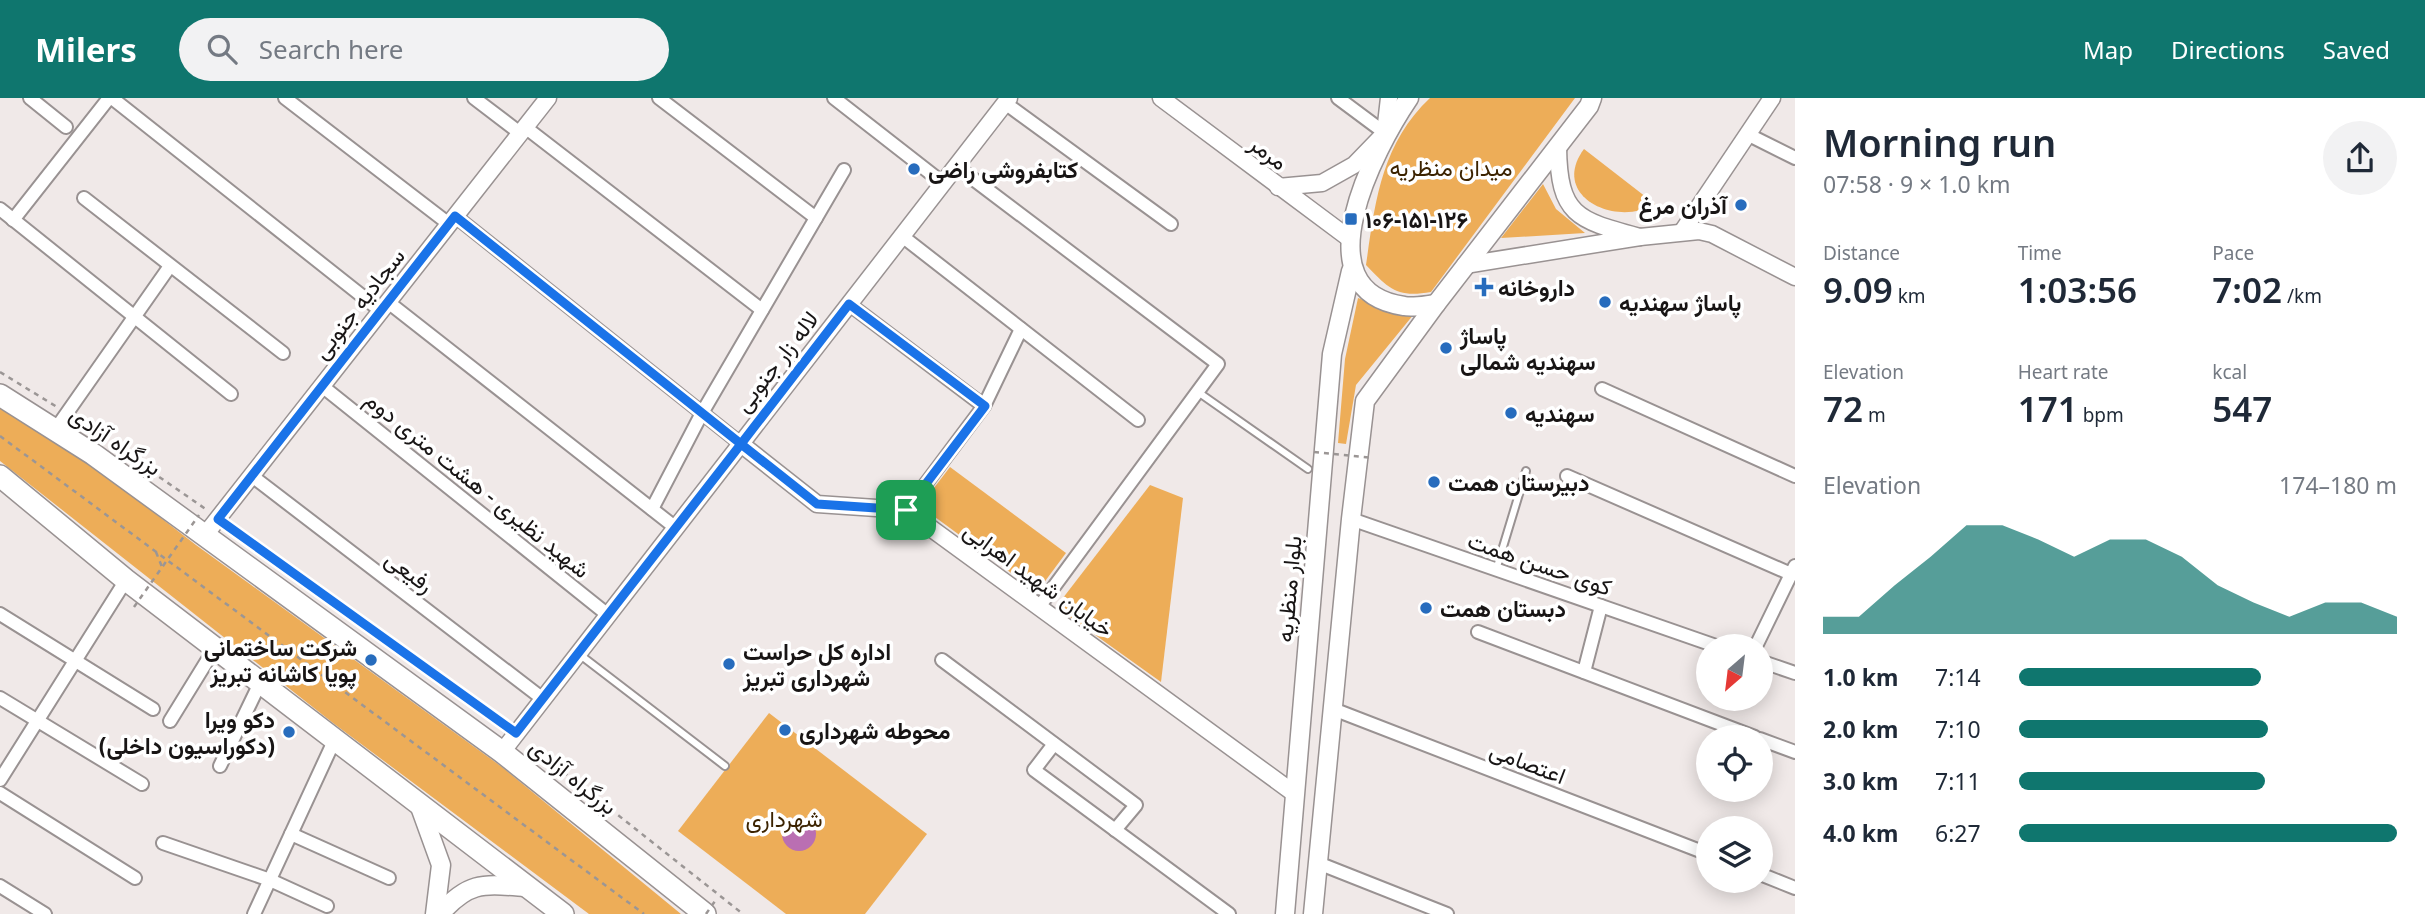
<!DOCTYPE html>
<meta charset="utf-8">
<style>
:root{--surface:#fff;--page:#f2f2f3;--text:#1f2937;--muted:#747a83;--accent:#0f766e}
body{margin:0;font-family:"Noto Sans",Vazirmatn,sans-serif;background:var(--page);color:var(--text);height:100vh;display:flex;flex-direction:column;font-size:26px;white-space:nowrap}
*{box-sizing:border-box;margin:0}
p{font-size:23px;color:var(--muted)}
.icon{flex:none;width:38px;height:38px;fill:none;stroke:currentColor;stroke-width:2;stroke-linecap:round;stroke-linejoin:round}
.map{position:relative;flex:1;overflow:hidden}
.details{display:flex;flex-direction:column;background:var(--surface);width:630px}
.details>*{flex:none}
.needle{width:46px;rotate:208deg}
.controls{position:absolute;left:1696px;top:536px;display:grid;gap:14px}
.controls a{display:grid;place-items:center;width:77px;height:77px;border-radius:50%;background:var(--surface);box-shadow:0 4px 18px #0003;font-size:35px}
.pin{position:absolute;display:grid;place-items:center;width:60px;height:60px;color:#fff;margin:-30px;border-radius:14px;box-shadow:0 4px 10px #0006}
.round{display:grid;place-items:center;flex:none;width:74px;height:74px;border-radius:37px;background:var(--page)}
.headline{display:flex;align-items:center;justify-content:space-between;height:119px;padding:0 28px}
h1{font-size:38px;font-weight:600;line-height:52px}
.stats{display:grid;grid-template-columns:repeat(3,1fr);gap:10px;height:119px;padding:7px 28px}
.stats div{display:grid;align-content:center}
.stats b{font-size:35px;font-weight:600}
.stats small{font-size:19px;font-weight:400}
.stats p{font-size:19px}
.chart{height:196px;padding:14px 28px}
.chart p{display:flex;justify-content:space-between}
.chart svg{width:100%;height:126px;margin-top:7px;fill:var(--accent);opacity:.7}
ul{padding:0 28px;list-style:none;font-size:23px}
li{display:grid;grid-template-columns:112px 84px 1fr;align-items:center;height:52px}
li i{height:18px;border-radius:9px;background:var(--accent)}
header{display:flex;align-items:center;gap:42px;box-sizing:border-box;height:98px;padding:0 35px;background:var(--accent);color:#fff}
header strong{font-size:33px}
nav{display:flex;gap:38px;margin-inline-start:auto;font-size:24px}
.search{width:490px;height:63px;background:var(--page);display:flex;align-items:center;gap:18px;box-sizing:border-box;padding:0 24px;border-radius:38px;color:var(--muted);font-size:26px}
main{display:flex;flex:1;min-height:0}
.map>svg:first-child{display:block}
.green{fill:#edad58}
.water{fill:#ba6fb2}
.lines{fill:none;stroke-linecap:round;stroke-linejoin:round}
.lane-casing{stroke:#999292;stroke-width:10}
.street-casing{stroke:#999292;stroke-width:16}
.secondary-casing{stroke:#999292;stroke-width:19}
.primary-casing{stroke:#999292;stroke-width:21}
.highway-casing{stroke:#999292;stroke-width:24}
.path{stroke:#9b9695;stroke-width:2.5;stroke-dasharray:5 5;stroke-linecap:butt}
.lane{stroke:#fff;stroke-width:6}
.street{stroke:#fff;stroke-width:12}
.secondary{stroke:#fff;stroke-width:16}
.primary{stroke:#fff;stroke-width:18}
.highway{stroke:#fff;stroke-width:21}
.path-bridge{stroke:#9b9695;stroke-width:2.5;stroke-dasharray:5 5;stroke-linecap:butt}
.route-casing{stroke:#fff;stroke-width:14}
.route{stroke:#1a73e8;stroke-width:9}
.poi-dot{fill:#276cbd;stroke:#fff;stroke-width:2.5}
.labels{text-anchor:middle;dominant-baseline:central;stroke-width:7;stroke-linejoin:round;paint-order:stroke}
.street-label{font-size:23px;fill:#181515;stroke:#fff}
.park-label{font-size:23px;fill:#3c2300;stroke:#fff}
.poi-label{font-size:23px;font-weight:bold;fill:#181515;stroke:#fff;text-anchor:start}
</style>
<header>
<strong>Milers</strong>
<div class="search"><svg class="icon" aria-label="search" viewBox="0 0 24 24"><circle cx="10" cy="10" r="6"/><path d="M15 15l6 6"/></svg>Search here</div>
<nav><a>Map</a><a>Directions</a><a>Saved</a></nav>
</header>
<main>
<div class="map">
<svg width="1795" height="816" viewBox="0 0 1795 816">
<rect width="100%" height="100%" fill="#f0e9e8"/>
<g class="green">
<path d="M 1430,0 L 1575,0 L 1431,194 C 1397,200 1389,191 1366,167 C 1375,105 1381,46 1430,0 Z"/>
<path d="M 1584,51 L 1655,106 C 1616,130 1549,98 1584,51 Z"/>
<polygon points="1543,86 1556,111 1585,135 1501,140"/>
<polygon points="1358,200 1393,214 1414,216 1356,287 1346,346 1338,345 1345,261"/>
<polygon points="0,309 91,366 196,447 502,669 681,816 589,816 333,625 0,363"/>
<polygon points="950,369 1066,455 1037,494 920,408"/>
<polygon points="1150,387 1183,400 1161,584 1056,509"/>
<polygon points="769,615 927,736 865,816 786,816 678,733"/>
</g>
<circle class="water" cx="799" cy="736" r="17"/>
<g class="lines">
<g class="lane-casing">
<g id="lane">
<polyline points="1198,294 1308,371"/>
<polyline points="1496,472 1526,373"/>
<polyline points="579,556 725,668"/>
</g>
</g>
<g class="street-casing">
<g id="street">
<polyline points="30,0 66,29"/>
<polyline points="112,0 381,213"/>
<polyline points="285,0 449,126"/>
<polyline points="474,0 520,35"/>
<polyline points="659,0 816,120"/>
<polyline points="834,0 943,85"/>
<polyline points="1338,0 1385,35"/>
<polyline points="1005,5 1171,126"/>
<polyline points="525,29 762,212"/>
<polyline points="1747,36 1795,60"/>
<polyline points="956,68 1218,266 1039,509"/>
<polyline points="84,100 283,255"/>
<polyline points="0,111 231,296"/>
<polyline points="455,118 741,346"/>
<polyline points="13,122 109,0"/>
<polyline points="902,138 1138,322"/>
<polyline points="388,204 676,430"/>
<polyline points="849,206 984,308"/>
<polyline points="322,288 608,517"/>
<polyline points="1602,291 1795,378"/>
<polyline points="55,332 170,168"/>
<polyline points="252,378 543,601"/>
<polyline points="1567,378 1791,476"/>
<polyline points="652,411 702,315 844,72"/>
<polyline points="906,412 984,308 1021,231"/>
<polyline points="1351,421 1716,548"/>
<polyline points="0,516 153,611"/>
<polyline points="1478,534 1755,639"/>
<polyline points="1756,548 1795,468"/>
<polyline points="942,562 1136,707 1115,732"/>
<polyline points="1760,563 1795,575"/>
<polyline points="1584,574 1601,508"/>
<polyline points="0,600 142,686"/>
<polyline points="1333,611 1708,756"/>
<polyline points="170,623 215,550"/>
<polyline points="1760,641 1795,654"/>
<polyline points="1054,646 1034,672 1229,816"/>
<polyline points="220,668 260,585"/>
<polyline points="0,682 126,482"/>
<polyline points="0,695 135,780"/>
<polyline points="291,736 389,780"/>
<polyline points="163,745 270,782 327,808"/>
<polyline points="1318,765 1447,816"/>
<polyline points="1760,776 1795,790"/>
<polyline points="0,788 45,816"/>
<polyline points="254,816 334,643"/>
</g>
</g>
<g class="secondary-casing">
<g id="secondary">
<polyline points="1161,0 1350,141"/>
<polyline points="1278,89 1322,85 1354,67 1385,35 1389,0"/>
<polyline points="1682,134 1772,0"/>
<polyline points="1640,139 1699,133 1712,136 1795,179"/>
<path d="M 1465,167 L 1640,139 C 1577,122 1559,118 1558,49"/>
<polyline points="741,346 817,406 906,412 1295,696"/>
<polyline points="205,437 548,0"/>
<polyline points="502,654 1009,0"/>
</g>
</g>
<g class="primary-casing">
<g id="primary">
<path d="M 1409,0 C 1375,50 1299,193 1404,208 C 1413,210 1426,207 1436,206"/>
<polyline points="420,709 441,767 435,816"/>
<path d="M 440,816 C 469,783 483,786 525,789"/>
<polyline points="1285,816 1332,256 1351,173"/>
<polyline points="1313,816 1351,421 1365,303 1436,206 1589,8 1592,0"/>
</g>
</g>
<g class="highway-casing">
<g id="highway">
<polyline points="0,297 93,356 502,654 705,816"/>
<polyline points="0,378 126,482 563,816"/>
</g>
</g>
<g class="path">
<polyline points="0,274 57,309"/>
<polyline points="77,322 207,412"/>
<polyline points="0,338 644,816"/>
<polyline points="229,428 505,627"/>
<polyline points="156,454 162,469"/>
<polyline points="532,649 743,816"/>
</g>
<use href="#lane" class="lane"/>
<use href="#street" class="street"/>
<use href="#secondary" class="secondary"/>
<use href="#primary" class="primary"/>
<use href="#highway" class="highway"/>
<g class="path-bridge">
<polyline points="1314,354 1373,360"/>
<polyline points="134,509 199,417"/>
<polyline points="706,816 715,803"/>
</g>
</g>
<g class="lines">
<g class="route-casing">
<polyline id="route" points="906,412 817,406 741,346 516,635 218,421 455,118 741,346 849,206 985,308 906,412"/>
</g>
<use href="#route" class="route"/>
</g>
<g class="poi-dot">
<circle cx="914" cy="71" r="7"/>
<circle cx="1741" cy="107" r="7"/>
<rect x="1344" y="114" width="14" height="14" rx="3.5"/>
<path d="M1480.5 178.5h7v7h7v7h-7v7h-7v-7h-7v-7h7z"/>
<circle cx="1605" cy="204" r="7"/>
<circle cx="1446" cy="250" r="7"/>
<circle cx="1511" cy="315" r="7"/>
<circle cx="1434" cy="384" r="7"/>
<circle cx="1426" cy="510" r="7"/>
<circle cx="371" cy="562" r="7"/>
<circle cx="729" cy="566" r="7"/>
<circle cx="785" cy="632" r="7"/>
<circle cx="289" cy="634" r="7"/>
</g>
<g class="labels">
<g class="street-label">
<text transform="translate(1269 54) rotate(37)">مرمر</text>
<text transform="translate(358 205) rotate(-52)">سجادیه جنوبی</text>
<text transform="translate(776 263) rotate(-52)">لاله زار جنوبی</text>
<text transform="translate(116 342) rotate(34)">بزرگراه آزادی</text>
<text transform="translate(478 386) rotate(39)">شهید نظیری - هشت متری دوم</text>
<text transform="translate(1540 465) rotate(19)">کوی حسن همت</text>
<text transform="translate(410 473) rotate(37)">رفیعی</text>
<text transform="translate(1039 481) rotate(36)">خیابان شهید اهرابی</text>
<text transform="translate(1288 491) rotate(-85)">بلوار منظریه</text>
<text transform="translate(1528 664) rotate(21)">اعتصامی</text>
<text transform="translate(574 678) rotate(39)">بزرگراه آزادی</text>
</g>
<g class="park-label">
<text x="1451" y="69">میدان منظریه</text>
<text x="784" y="720">شهرداری</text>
</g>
<g class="poi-label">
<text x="928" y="71">کتابفروشی راضی</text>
<text x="1727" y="107" text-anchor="end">آذران مرغ</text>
<text x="1365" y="121">۱۰۶-۱۵۱-۱۲۶</text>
<text x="1498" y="189">داروخانه</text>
<text x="1619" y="204">پاساژ سهندیه</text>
<text x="1460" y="237">پاساژ<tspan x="1460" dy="26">سهندیه شمالی</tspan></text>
<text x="1525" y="315">سهندیه</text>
<text x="1448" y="384">دبیرستان همت</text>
<text x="1440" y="510">دبستان همت</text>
<text x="357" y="549" text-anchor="end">شرکت ساختمانی<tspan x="357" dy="26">پویا کاشانه تبریز</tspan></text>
<text x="743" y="553">اداره کل حراست<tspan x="743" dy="26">شهرداری تبریز</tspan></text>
<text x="275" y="621" text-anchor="end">دکو ویرا<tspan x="275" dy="26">(دکوراسیون داخلی)</tspan></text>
<text x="799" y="632">محوطه شهرداری</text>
</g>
</g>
</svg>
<div class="controls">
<a><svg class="needle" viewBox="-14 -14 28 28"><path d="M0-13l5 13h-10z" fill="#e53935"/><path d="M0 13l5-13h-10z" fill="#747a83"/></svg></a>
<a><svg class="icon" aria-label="locate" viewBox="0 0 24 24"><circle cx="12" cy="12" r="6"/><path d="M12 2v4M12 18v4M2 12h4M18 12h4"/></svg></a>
<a><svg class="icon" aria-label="layers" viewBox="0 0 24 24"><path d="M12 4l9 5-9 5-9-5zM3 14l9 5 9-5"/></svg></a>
</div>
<div class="pin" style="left:906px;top:412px;background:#1e9e55"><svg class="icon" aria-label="arrive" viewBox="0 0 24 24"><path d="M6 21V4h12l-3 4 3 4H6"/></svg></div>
</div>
<section class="details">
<div class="headline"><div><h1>Morning run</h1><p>07:58 · 9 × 1.0 km</p></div><a class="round"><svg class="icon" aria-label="share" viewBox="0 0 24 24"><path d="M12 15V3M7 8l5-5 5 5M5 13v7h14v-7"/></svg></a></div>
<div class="stats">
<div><p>Distance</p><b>9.09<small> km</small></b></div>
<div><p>Time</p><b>1:03:56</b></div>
<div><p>Pace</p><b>7:02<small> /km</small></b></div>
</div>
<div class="stats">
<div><p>Elevation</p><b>72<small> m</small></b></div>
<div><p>Heart rate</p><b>171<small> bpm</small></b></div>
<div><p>kcal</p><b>547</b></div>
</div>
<div class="chart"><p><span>Elevation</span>174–180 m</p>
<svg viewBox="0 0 160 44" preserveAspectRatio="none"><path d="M0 44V38L10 38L20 27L30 17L40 6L50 6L60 11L70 17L80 11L90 11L100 17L110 27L120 33L130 38L140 33L150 33L160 38V44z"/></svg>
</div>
<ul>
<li><b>1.0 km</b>7:14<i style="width:64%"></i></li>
<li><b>2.0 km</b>7:10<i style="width:66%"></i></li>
<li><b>3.0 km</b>7:11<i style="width:65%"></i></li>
<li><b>4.0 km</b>6:27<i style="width:100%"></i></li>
</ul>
</section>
</main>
